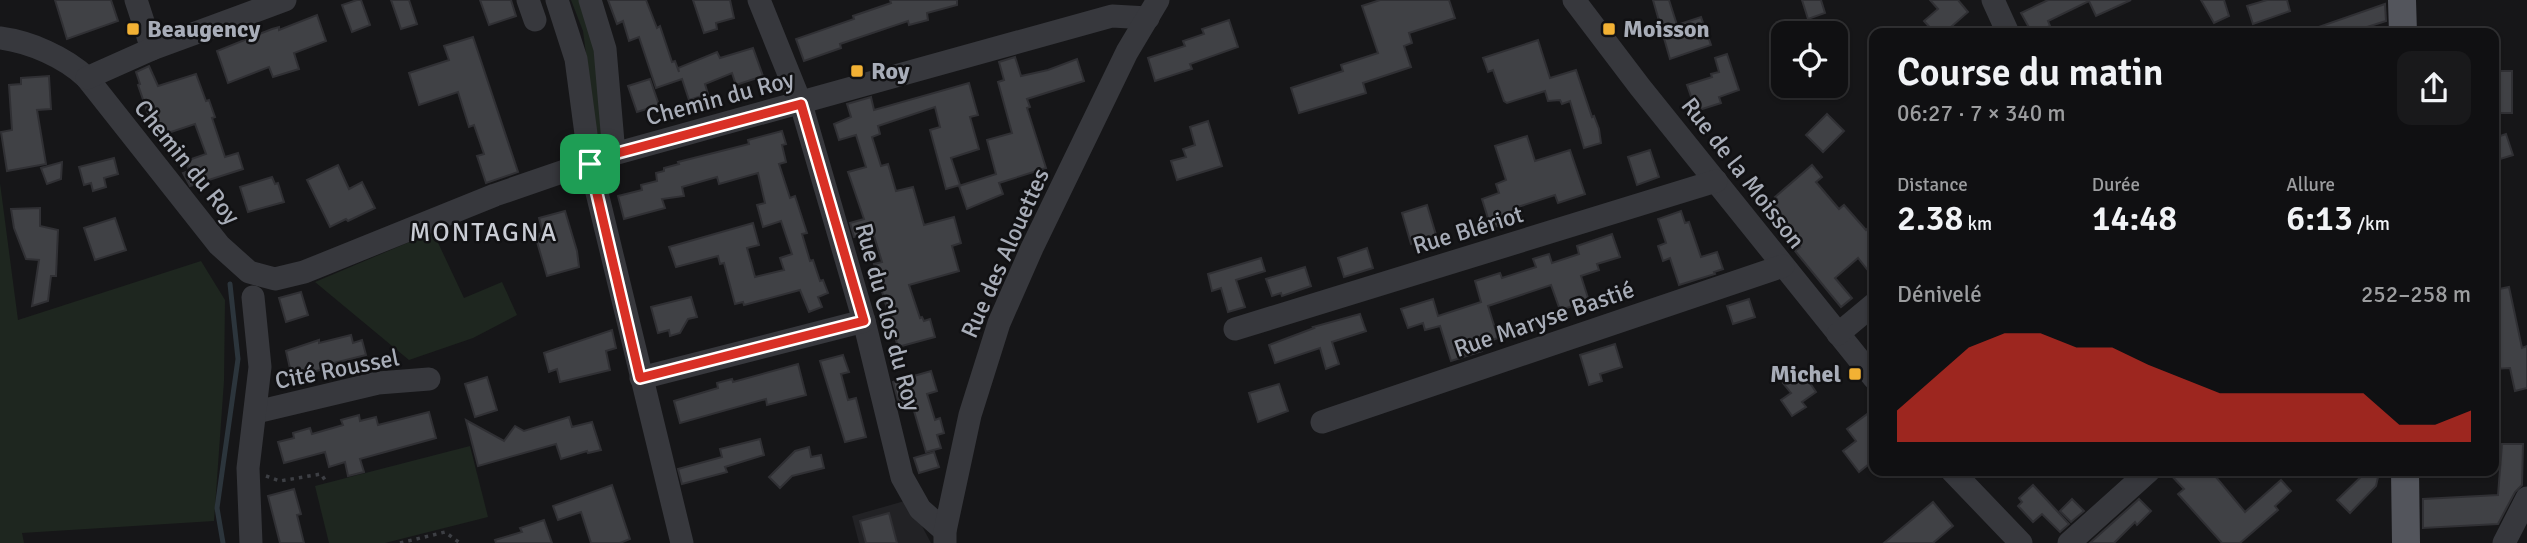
<!DOCTYPE html>
<html lang="fr">
<meta charset="utf-8">
<style>
:root{--surface:#101012;--page:#19191b;--text:#f1f3f6;--muted:#9c9d9f;--line:#303032;--accent:#d93025}
body{margin:0;font-family:Signika,sans-serif;background:var(--page);color:var(--text);height:100vh;display:flex;flex-direction:column;font-size:26px;white-space:nowrap}
*{box-sizing:border-box;margin:0}
p{font-size:23px;color:var(--muted)}
.icon{flex:none;width:38px;height:38px;fill:none;stroke:currentColor;stroke-width:2;stroke-linecap:round;stroke-linejoin:round}
.map{position:relative;flex:1;overflow:hidden}
.drawer{position:absolute;left:1869px;top:28px;width:630px;height:448px;display:flex;flex-direction:column;background:var(--surface);border-radius:14px;box-shadow:0 2px 5px #0004,0 0 0 2px var(--line)}
.drawer>*{flex:none}
.fabs{position:absolute;left:1771px;top:21px;display:grid;gap:14px}
.fabs a{display:grid;place-items:center;width:77px;height:77px;border-radius:14px;background:var(--surface);box-shadow:0 2px 5px #0004,0 0 0 2px var(--line);font-size:35px}
.pin{position:absolute;display:grid;place-items:center;width:60px;height:60px;color:#fff;margin:-30px;border-radius:14px;box-shadow:0 4px 10px #0006}
.round{display:grid;place-items:center;flex:none;width:74px;height:74px;border-radius:14px;background:var(--page)}
.overview{display:flex;align-items:center;justify-content:space-between;height:119px;padding:0 28px}
h1{font-size:38px;font-weight:600;line-height:52px}
.figures{display:grid;grid-template-columns:repeat(3,1fr);gap:10px;height:119px;padding:7px 28px}
.figures div{display:grid;align-content:center}
.figures b{font-size:35px;font-weight:600}
.figures small{font-size:19px;font-weight:400}
.figures p{font-size:19px}
.chart{height:196px;padding:14px 28px}
.chart p{display:flex;justify-content:space-between}
.chart svg{width:100%;height:126px;margin-top:7px;fill:var(--accent);opacity:.7}
.map>svg:first-child{display:block}
.built{fill:#222225}
.green{fill:#1e261f}
.lines{fill:none;stroke-linecap:round;stroke-linejoin:round}
.stream{stroke:#2c353c;stroke-width:5}
.building{fill:#404145;stroke:#303034;stroke-width:2}
.path{stroke:#3d3f44;stroke-width:3.5;stroke-dasharray:3.5 5;stroke-linecap:butt}
.minor{stroke:#37383d;stroke-width:23}
.major{stroke:#53555c;stroke-width:28}
.route-casing{stroke:#fff;stroke-width:14}
.route{stroke:#d93025;stroke-width:9}
.poi-dot{fill:#f2b134;stroke:#111113;stroke-width:2.5}
.labels{text-anchor:middle;dominant-baseline:central;stroke-width:5;stroke-linejoin:round;paint-order:stroke}
.poi-label{font-size:24px;font-weight:bold;fill:#a8adb8;stroke:#111113;text-anchor:start}
.street-label{font-size:24px;fill:#a8adb8;stroke:#111113}
.neighbourhood-label{font-size:26px;letter-spacing:2px;fill:#c9ccd4;stroke:#111113}
</style>
<div class="map">
<svg width="2527" height="543" viewBox="0 0 2527 543">
<rect width="100%" height="100%" fill="#161618"/>
<polygon class="built" points="908,500 931,543 859,543 852,516"/>
<g class="green">
<polygon points="571,0 582,0 594,29 602,137 598,136 596,129 583,31"/>
<polygon points="0,183 18,320 201,261 225,300 224,381 214,521 22,533 24,543 0,543"/>
<polygon points="433,232 464,298 502,282 517,315 473,338 409,360 315,282"/>
<polygon points="470,446 488,517 385,543 329,543 315,486"/>
</g>
<g class="lines">
<polyline class="stream" points="223,543 217,508 238,359 230,284"/>
</g>
<g class="building">
<polygon points="55,0 111,0 118,21 67,39"/>
<polygon points="357,0 361,0 370,25 352,32 342,5"/>
<polygon points="391,0 409,0 417,24 401,29"/>
<polygon points="480,0 511,0 516,16 489,25"/>
<polygon points="608,0 646,0 657,28 660,26 672,62 675,61 679,72 678,68 717,52 720,58 753,48 763,76 736,85 732,73 705,84 708,94 689,100 682,79 656,88 639,37 629,41 623,21 617,24"/>
<polygon points="693,0 730,0 734,18 716,23 717,29 704,33"/>
<polygon points="890,0 957,0 957,5 927,13 928,20 909,25 908,21 840,44 841,48 804,61 796,39 854,19 853,16 891,3"/>
<polygon points="1380,0 1449,0 1455,18 1409,33 1412,43 1404,46 1411,67 1363,83 1366,93 1299,113 1291,88 1343,71 1341,65 1378,53 1362,6"/>
<polygon points="1653,0 1669,0 1677,25 1701,17 1711,45 1670,59"/>
<polygon points="1802,0 1821,0 1825,13 1808,19"/>
<polygon points="1930,0 1958,0 1968,12 1944,33 1935,33 1924,21 1938,9"/>
<polygon points="2048,0 2131,0 2096,16 2089,1 2048,21 2050,26 2032,33 2021,13"/>
<polygon points="2201,0 2224,0 2229,16 2214,23"/>
<polygon points="2267,0 2287,0 2290,11 2253,24 2247,6"/>
<polygon points="2385,4 2386,21 2348,33 2308,33 2307,31"/>
<polygon points="317,15 326,41 294,53 299,69 273,77 269,67 228,83 217,51 272,29 279,27 279,30"/>
<polygon points="1229,20 1238,47 1190,64 1192,69 1155,81 1148,58 1185,46 1183,41 1204,34 1202,29"/>
<polygon points="473,37 518,172 486,183 477,156 484,154 474,125 469,127 458,92 419,105 409,73 449,60 444,46"/>
<polygon points="1538,40 1550,78 1576,70 1592,117 1594,116 1599,129 1601,143 1584,148 1570,101 1562,104 1560,100 1548,101 1545,91 1507,103 1504,101 1493,70 1488,72 1483,58"/>
<polygon points="1727,54 1739,90 1719,97 1721,103 1696,111 1687,85 1712,77 1711,74 1719,72 1715,58"/>
<polygon points="1015,57 1021,76 1048,70 1077,59 1084,81 1027,99 1030,107 1027,108 1046,168 999,183 1003,194 967,209 959,186 996,174 987,140 1012,133 998,82 1004,80 999,62"/>
<polygon points="149,66 158,86 196,74 206,101 209,100 215,117 212,118 225,157 238,153 243,169 190,186 183,173 189,171 186,161 206,154 195,124 156,137 138,85 140,84 136,72"/>
<rect x="2494" y="71" width="18" height="42"/>
<polygon points="49,76 51,109 37,110 46,164 7,171 1,132 12,130 9,85 21,84 21,78"/>
<polygon points="650,79 659,105 637,112 628,86"/>
<polygon points="969,83 978,115 970,117 979,149 951,158 960,185 946,189 930,130 940,127 935,107 878,126 880,134 872,137 881,166 888,164 896,191 913,187 924,225 954,217 961,243 952,246 959,271 909,285 920,318 922,317 924,321 930,319 935,337 898,347 874,264 882,262 874,236 867,238 866,233 854,237 850,223 864,219 848,172 866,167 856,135 839,140 834,124 851,117 847,104 871,97 874,110"/>
<polygon points="1827,114 1844,131 1823,152 1806,135"/>
<polygon points="1208,121 1222,166 1177,180 1171,161 1186,157 1183,149 1195,145 1190,127"/>
<polygon points="782,131 786,144 782,145 786,162 779,164 790,198 795,196 807,233 802,234 810,261 813,260 820,281 823,280 828,293 818,297 822,307 809,312 800,290 744,305 743,302 735,304 724,263 720,264 718,256 676,267 669,247 753,223 759,245 747,248 755,277 784,270 780,258 792,254 781,221 763,227 757,205 765,203 758,173 719,184 717,177 682,187 684,196 662,199 665,208 624,219 618,196 642,190 641,185 657,181 656,173 664,171 664,168 679,164 678,162 749,144 748,140"/>
<polygon points="2506,134 2513,155 2494,161 2494,138"/>
<polygon points="1527,136 1535,161 1570,150 1585,194 1558,203 1555,195 1518,207 1522,218 1491,228 1482,199 1499,193 1496,184 1506,180 1495,146"/>
<polygon points="1650,150 1659,177 1637,185 1628,157"/>
<polygon points="114,158 118,174 104,178 106,187 93,191 91,183 84,185 79,167"/>
<polygon points="62,162 61,179 47,184 41,168"/>
<polygon points="338,165 349,189 362,182 375,208 348,221 346,219 330,227 307,180"/>
<polygon points="1812,165 1822,177 1816,182 1839,209 1844,205 1866,230 1874,222 1874,278 1858,258 1835,278 1852,298 1841,307 1795,251 1800,247 1792,238 1796,234 1771,205 1777,199 1775,197"/>
<polygon points="272,177 275,184 278,183 284,202 248,212 240,187"/>
<polygon points="1427,205 1436,235 1411,244 1402,213"/>
<polygon points="40,208 40,226 58,230 56,276 51,276 48,301 32,306 39,260 26,259 14,228 11,209"/>
<polygon points="565,211 577,251 579,267 547,276 535,235 543,233 539,218"/>
<polygon points="1681,211 1685,223 1689,222 1701,257 1717,252 1723,269 1714,272 1715,274 1679,285 1670,258 1663,261 1658,246 1666,243 1658,219"/>
<polygon points="115,218 126,250 95,260 84,228"/>
<polygon points="1612,234 1620,257 1597,264 1599,270 1581,276 1589,301 1560,310 1551,285 1488,306 1498,338 1480,344 1482,351 1451,361 1440,326 1425,330 1423,323 1408,328 1401,309 1433,299 1438,316 1481,302 1475,281 1500,273 1502,278 1536,267 1533,259 1549,254 1552,263 1579,254 1577,246"/>
<polygon points="1367,248 1373,268 1344,277 1338,258"/>
<polygon points="1261,258 1265,271 1236,280 1245,307 1228,312 1221,288 1212,291 1208,274"/>
<polygon points="1305,267 1311,286 1282,296 1281,293 1272,296 1266,279"/>
<polygon points="2509,287 2522,348 2527,346 2527,388 2515,391 2510,368 2494,369 2494,290"/>
<polygon points="301,292 308,315 286,322 279,298"/>
<polygon points="691,297 697,317 688,319 680,333 670,336 669,330 658,333 651,307"/>
<polygon points="1749,299 1755,317 1733,324 1727,306"/>
<polygon points="1360,314 1366,331 1332,342 1339,364 1326,369 1320,348 1275,363 1269,345 1314,328 1313,327"/>
<polygon points="612,330 616,348 606,351 610,370 560,382 557,369 549,372 544,353"/>
<polygon points="351,335 353,343 362,340 366,355 326,365 327,368 309,373 308,369 291,373 286,351 319,340 319,343"/>
<polygon points="1615,344 1622,367 1600,374 1602,381 1589,385 1580,355"/>
<polygon points="843,355 849,372 841,374 848,400 856,398 866,437 845,442 820,361"/>
<polygon points="798,364 806,395 767,405 766,399 680,423 674,401 718,388 717,383 732,379 733,382"/>
<polygon points="931,371 937,391 927,394 935,420 940,418 944,433 937,435 941,448 926,452 912,404 900,408 893,382"/>
<polygon points="1803,373 1816,392 1802,402 1806,407 1792,416 1781,400 1791,393 1783,383"/>
<polygon points="487,377 497,410 475,417 465,384"/>
<polygon points="1279,384 1288,411 1258,422 1249,393"/>
<polygon points="1874,409 1874,460 1859,472 1843,451 1856,441 1847,429"/>
<polygon points="429,412 436,438 360,459 364,472 348,476 345,462 329,467 325,452 284,463 278,442 294,438 293,433 310,428 312,434 343,425 341,420 359,415 360,421 376,417 378,425"/>
<polygon points="569,417 572,427 592,422 601,450 588,453 587,451 561,459 556,444 478,466 466,420 504,441 515,426 524,431"/>
<polygon points="760,439 764,455 725,467 727,472 682,484 678,469 722,457 720,449"/>
<polygon points="2502,444 2523,444 2522,485 2515,492 2498,524 2423,528 2423,499 2498,495"/>
<polygon points="809,447 811,457 821,455 824,468 792,476 780,488 769,477 795,451"/>
<polygon points="934,452 939,467 919,473 914,458"/>
<polygon points="2167,471 2211,471 2245,512 2281,480 2291,491 2275,506 2278,510 2240,543 2222,543 2178,494 2184,489"/>
<polygon points="2367,471 2371,471 2378,477 2376,486 2350,513 2337,500"/>
<polygon points="612,485 630,539 620,543 591,543 581,512 558,520 553,506"/>
<polygon points="2033,485 2069,524 2060,532 2042,514 2033,522 2018,506 2022,502 2019,498"/>
<polygon points="294,489 301,514 297,515 304,543 280,543 268,496"/>
<polygon points="2072,499 2084,511 2071,522 2060,511"/>
<polygon points="2139,499 2151,511 2137,525 2135,522 2114,543 2090,543"/>
<polygon points="1933,502 1953,526 1933,543 1884,543"/>
<polygon points="889,513 897,543 866,543 860,521"/>
<polygon points="544,520 552,543 496,543 495,540 522,532 520,528"/>
</g>
<g class="lines">
<g class="path">
<polyline points="266,476 280,481 321,474 327,483"/>
<polyline points="400,543 445,532 460,543"/>
</g>
<g class="minor">
<polyline points="136,0 152,49"/>
<polyline points="528,0 535,20"/>
<polyline points="557,0 576,59 590,164 682,543"/>
<polyline points="590,0 605,49 614,154"/>
<polyline points="759,0 801,104 864,321 902,477 920,509 945,531"/>
<polyline points="1574,0 1640,87 1874,378"/>
<polyline points="1993,0 2008,33"/>
<path d="M 0,38 C 30,42 65,57 87,78 L 219,245 L 249,272 L 275,279 L 304,272 L 495,195 L 614,154 L 1112,16 L 1148,18"/>
<polyline points="87,78 152,49 285,0"/>
<polyline points="1235,329 1716,181"/>
<polyline points="1838,334 1874,304"/>
<polyline points="641,378 864,321"/>
<polyline points="256,412 378,383 429,379"/>
<polyline points="1322,422 1783,266"/>
<polyline points="1952,471 2021,543"/>
<polyline points="251,543 248,468 260,367 253,297"/>
<polyline points="945,543 945,531 970,415 999,323 1032,248 1127,52 1158,0"/>
<polyline points="2069,543 2149,471"/>
<polyline points="2504,543 2527,498"/>
</g>
<g class="major">
<polyline points="2402,0 2403,33"/>
<polyline points="2405,471 2406,543"/>
</g>
</g>
<g class="lines">
<g class="route-casing">
<polygon id="route" points="801,104 864,321 640,378 590,164 614,154"/>
</g>
<use href="#route" class="route"/>
</g>
<g class="poi-dot">
<rect x="126" y="22" width="14" height="14" rx="3.5"/>
<rect x="1602" y="22" width="14" height="14" rx="3.5"/>
<rect x="850" y="64" width="14" height="14" rx="3.5"/>
<rect x="1848" y="367" width="14" height="14" rx="3.5"/>
</g>
<g class="labels">
<g class="poi-label">
<text x="147" y="29">Beaugency</text>
<text x="1623" y="29">Moisson</text>
<text x="871" y="71">Roy</text>
<text x="1841" y="374" text-anchor="end">Michel</text>
</g>
<g class="street-label">
<text transform="translate(720 98) rotate(-15)">Chemin du Roy</text>
<text transform="translate(187 162) rotate(51)">Chemin du Roy</text>
<text transform="translate(1743 173) rotate(52)">Rue de la Moisson</text>
<text transform="translate(1468 230) rotate(-17)">Rue Blériot</text>
<text transform="translate(1005 253) rotate(-66)">Rue des Alouettes</text>
<text transform="translate(888 317) rotate(75)">Rue du Clos du Roy</text>
<text transform="translate(1544 319) rotate(-19)">Rue Maryse Bastié</text>
<text transform="translate(337 369) rotate(-11)">Cité Roussel</text>
</g>
<g class="neighbourhood-label">
<text x="484" y="233">MONTAGNA</text>
</g>
</g>
</svg>
<div class="fabs">
<a><svg class="icon" aria-label="locate" viewBox="0 0 24 24"><circle cx="12" cy="12" r="6"/><path d="M12 2v4M12 18v4M2 12h4M18 12h4"/></svg></a>
</div>
<div class="pin" style="left:590px;top:164px;background:#1e9e55"><svg class="icon" aria-label="arrive" viewBox="0 0 24 24"><path d="M6 21V4h12l-3 4 3 4H6"/></svg></div>
<section class="drawer">
<div class="overview"><div><h1>Course du matin</h1><p>06:27 · 7 × 340 m</p></div><a class="round"><svg class="icon" aria-label="share" viewBox="0 0 24 24"><path d="M12 15V3M7 8l5-5 5 5M5 13v7h14v-7"/></svg></a></div>
<div class="figures">
<div><p>Distance</p><b>2.38<small> km</small></b></div>
<div><p>Durée</p><b>14:48</b></div>
<div><p>Allure</p><b>6:13<small> /km</small></b></div>
</div>
<div class="chart"><p><span>Dénivelé</span>252–258 m</p>
<svg viewBox="0 0 160 44" preserveAspectRatio="none"><path d="M0 44V33L10 22L20 11L30 6L40 6L50 11L60 11L70 17L80 22L90 27L100 27L110 27L120 27L130 27L140 38L150 38L160 33V44z"/></svg>
</div>
</section>
</div>
